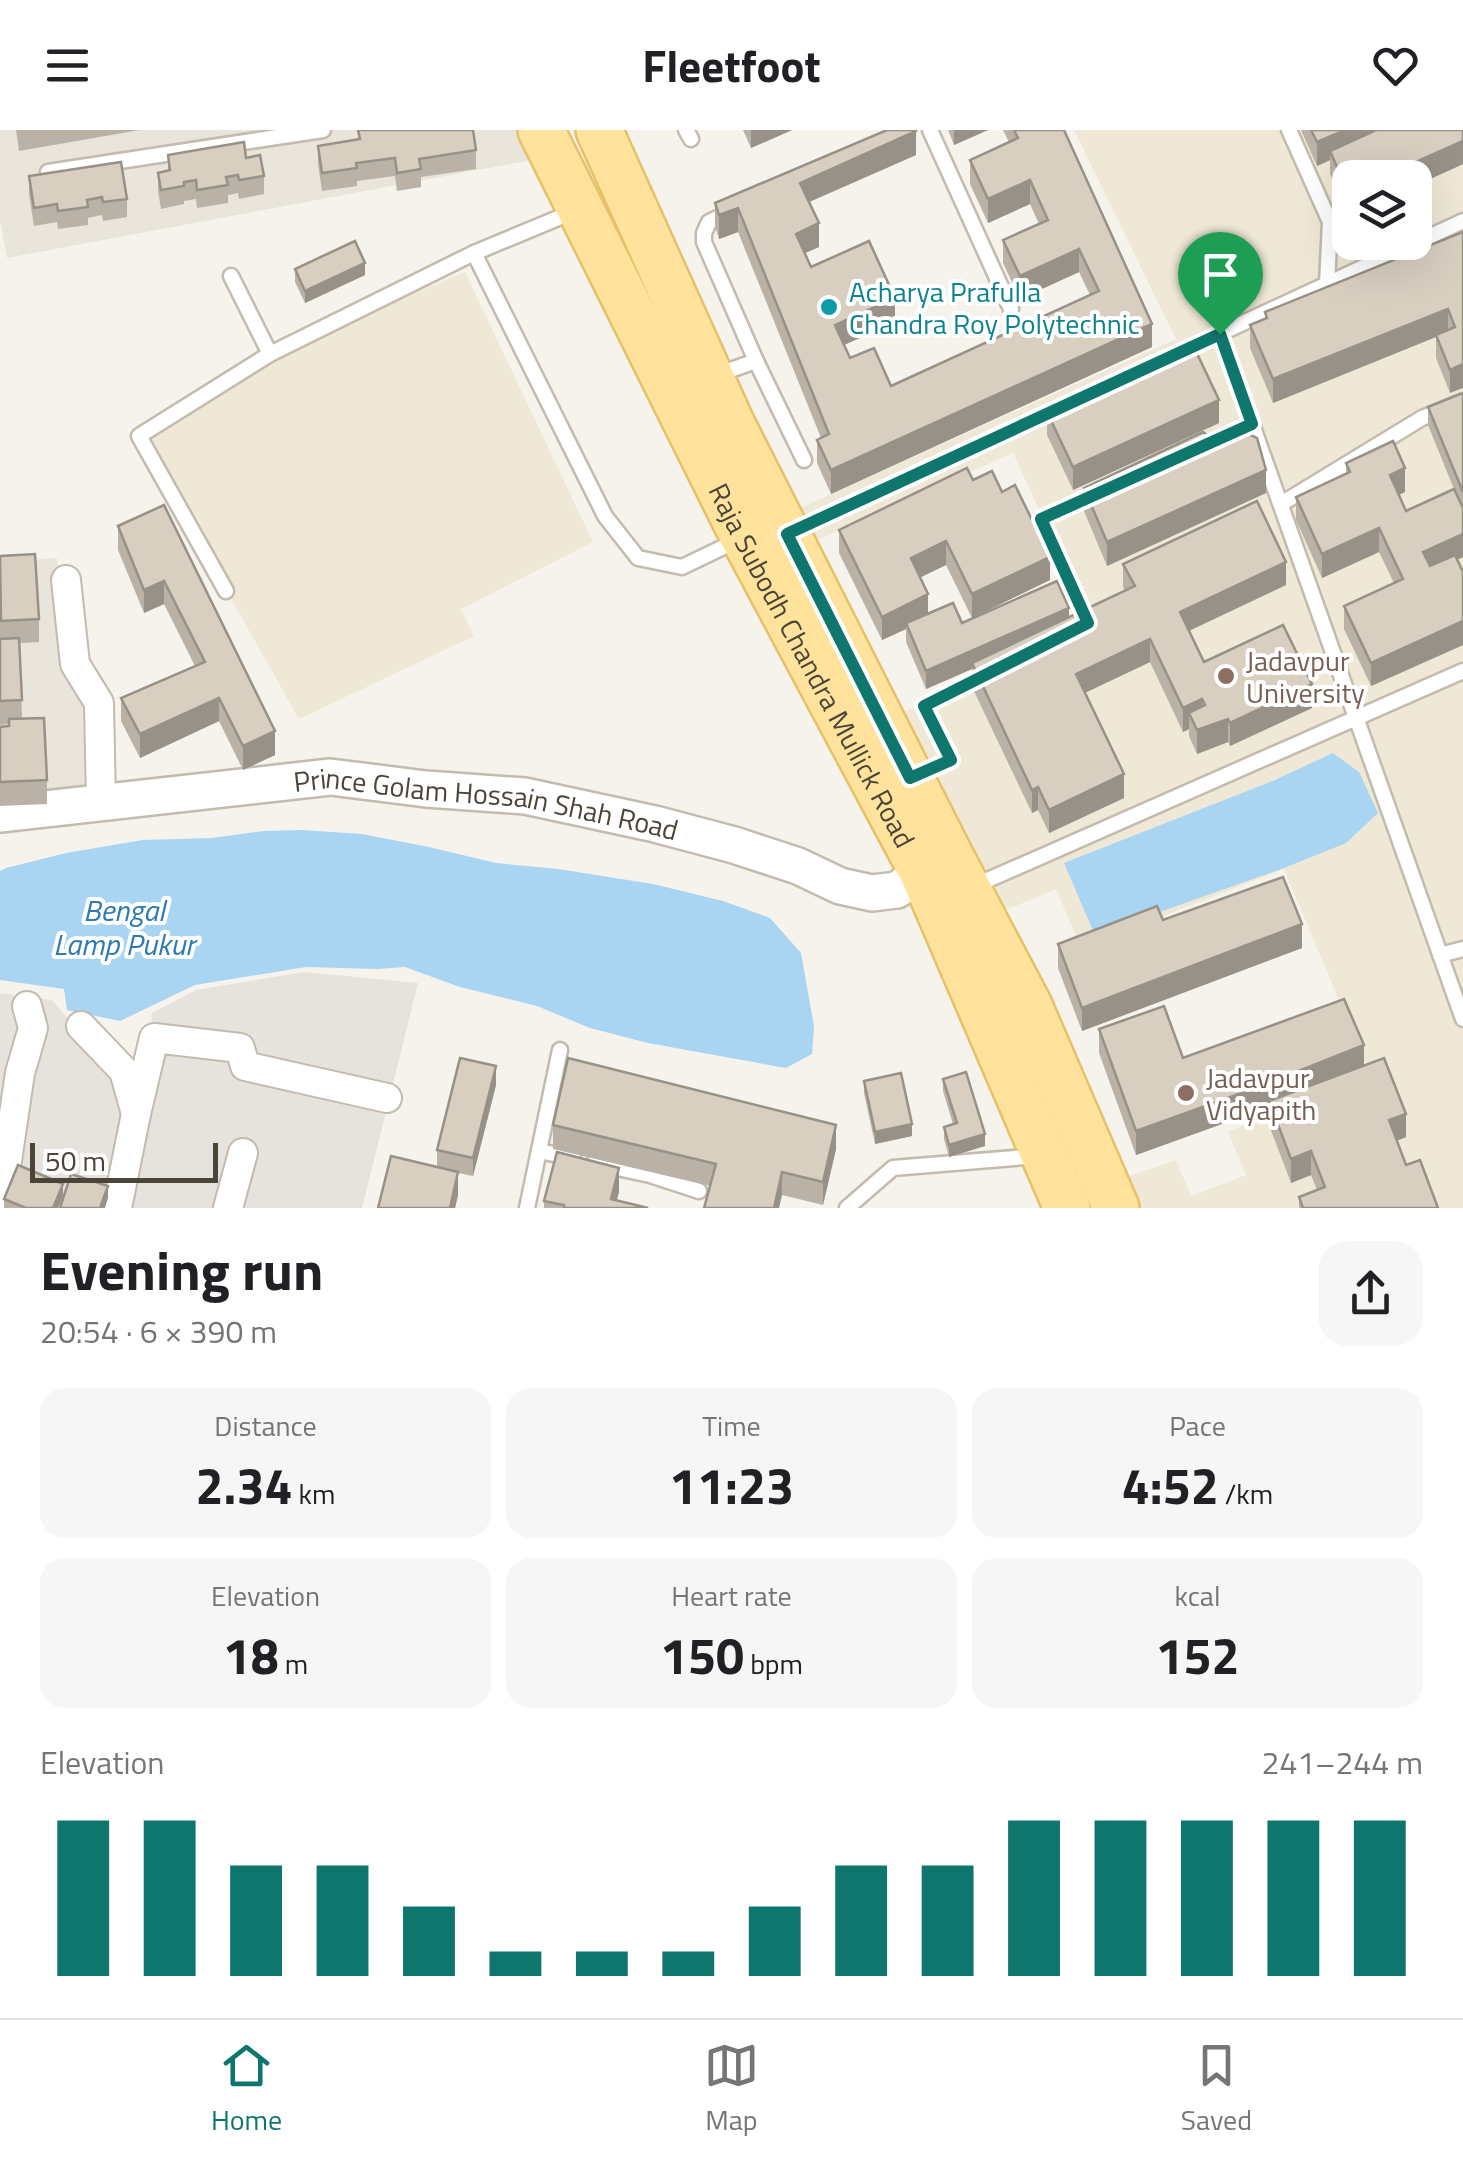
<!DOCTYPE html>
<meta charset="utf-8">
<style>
:root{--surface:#fff;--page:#f6f6f6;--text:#202124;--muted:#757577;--line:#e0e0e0;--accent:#0f766e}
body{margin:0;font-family:"Titillium Web",sans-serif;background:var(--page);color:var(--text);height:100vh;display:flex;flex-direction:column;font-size:38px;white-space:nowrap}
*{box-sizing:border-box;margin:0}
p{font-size:32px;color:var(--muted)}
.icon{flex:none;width:55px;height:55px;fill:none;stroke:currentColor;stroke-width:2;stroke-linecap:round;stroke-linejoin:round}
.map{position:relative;height:1078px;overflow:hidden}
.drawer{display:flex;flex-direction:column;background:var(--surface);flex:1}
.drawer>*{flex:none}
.buttons{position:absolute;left:1332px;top:30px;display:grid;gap:20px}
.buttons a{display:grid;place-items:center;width:100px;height:100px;border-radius:20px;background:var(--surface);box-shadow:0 10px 40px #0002;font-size:50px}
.scale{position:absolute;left:30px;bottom:25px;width:188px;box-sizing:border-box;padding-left:10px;border:5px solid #4b4439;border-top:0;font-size:28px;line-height:35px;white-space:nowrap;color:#4b4439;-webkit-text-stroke:8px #fff;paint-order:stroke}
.pin{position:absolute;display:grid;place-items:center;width:85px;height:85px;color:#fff;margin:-102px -42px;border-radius:50% 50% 50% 0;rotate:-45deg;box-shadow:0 0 10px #0007}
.pin .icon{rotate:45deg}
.round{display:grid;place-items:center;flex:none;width:105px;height:105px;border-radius:30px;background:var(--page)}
.head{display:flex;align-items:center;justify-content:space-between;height:170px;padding:0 40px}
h1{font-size:55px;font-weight:700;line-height:75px}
.figures{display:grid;grid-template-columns:repeat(3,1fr);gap:15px;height:170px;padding:10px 40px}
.figures div{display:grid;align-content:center;border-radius:25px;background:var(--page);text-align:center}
.figures b{font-size:50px;font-weight:700}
.figures small{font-size:28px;font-weight:400}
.figures p{font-size:28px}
.chart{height:280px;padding:20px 40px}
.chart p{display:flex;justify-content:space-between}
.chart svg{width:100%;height:180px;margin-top:10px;stroke:var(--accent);stroke-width:6}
header{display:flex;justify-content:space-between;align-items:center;height:130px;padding:0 40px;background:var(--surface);font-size:45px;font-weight:700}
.tab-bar{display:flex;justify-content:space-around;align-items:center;height:140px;border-top:2px solid var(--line);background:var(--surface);font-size:28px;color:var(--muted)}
.tab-bar a{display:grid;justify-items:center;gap:5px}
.tab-bar .on{color:var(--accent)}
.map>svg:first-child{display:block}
.residential{fill:#eae5da}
.industrial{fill:#e6e2dd}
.education{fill:#efe8d6;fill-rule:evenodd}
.water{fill:#a9d4f2}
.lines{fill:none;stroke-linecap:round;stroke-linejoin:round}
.service-casing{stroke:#c2bbae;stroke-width:19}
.minor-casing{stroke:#c2bbae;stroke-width:32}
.tertiary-casing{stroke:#c2bbae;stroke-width:40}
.primary-casing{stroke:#e6c16a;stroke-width:50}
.service{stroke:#fff;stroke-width:14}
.minor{stroke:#fff;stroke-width:28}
.tertiary{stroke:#fff;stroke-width:35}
.primary{stroke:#ffe39c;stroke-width:45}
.wall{fill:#bab2a6}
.shaded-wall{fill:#979187}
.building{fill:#d8cfc1;stroke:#979187;stroke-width:2.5}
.route-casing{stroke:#fff;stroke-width:20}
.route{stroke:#0f766e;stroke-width:12}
.culture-dot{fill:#0f9aa8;stroke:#fff;stroke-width:4}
.education-dot{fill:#8d6e63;stroke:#fff;stroke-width:4}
.labels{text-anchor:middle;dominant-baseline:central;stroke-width:8;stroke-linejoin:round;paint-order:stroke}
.culture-label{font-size:28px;fill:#0d838f;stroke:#fff;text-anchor:start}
.education-label{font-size:28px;fill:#785e54;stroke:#fff;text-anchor:start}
.street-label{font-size:28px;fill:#4b4439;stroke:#fff}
.water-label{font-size:30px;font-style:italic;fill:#2e7ab2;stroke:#fff}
</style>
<header><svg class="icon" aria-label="menu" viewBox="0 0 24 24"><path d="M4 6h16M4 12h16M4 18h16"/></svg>Fleetfoot<svg class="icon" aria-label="heart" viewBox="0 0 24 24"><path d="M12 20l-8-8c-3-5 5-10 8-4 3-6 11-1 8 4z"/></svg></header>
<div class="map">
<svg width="1463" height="1078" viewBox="0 0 1463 1078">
<rect width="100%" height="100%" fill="#f6f3ec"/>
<g class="residential">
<polygon points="0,0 542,0 553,26 7,128 0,89"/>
<polygon points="57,428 67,532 92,570 95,682 0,691 0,432"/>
</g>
<g class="industrial">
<polygon points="304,842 418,853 362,1078 124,1078 143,980 152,883 196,860"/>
<polygon points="0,863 52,870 120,950 129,984 110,1078 0,1078"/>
</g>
<g class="education">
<path d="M 1074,0 L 1463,0 L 1463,1078 L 1117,1078 L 1107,1054 L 1176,1030 L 1191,1066 L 1246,1045 L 1228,1002 L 1263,988 L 1261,980 L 1368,940 L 1284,739 L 1081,818 L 1056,759 L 984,789 L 882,592 L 1094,499 L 1013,323 L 794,420 L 778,388 L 1176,209 ZM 1350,48 L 1415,48 L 1415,112 L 1350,112 Z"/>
<polygon points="465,142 593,412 461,479 474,506 299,589 139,306 279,219"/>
</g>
<g class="water">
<polygon points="1333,623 1359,642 1378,683 1346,713 1284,738 1095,805 1064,733 1275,650"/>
<polygon points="301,700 362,704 429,717 496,733 558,739 653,754 723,771 770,788 801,823 814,896 812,924 786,938 648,913 590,898 537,876 460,857 405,837 377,839 306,837 195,855 120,891 67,880 64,859 0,850 0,741 6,738 66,723 143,710 212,708 264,701"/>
</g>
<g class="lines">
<g class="service-casing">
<g id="service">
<polyline points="686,0 691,9"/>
<polyline points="930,0 1011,179"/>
<polyline points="1289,0 1330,92 1327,154"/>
<polyline points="48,42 323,0"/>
<polyline points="730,82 709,92 704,103 704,112 756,231 804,330"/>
<polyline points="474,123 605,386 638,428 682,437 738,410"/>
<polyline points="231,146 270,224"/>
<polyline points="1220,204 1463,889"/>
<polyline points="1178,223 1463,91"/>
<polyline points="716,245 756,231"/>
<polyline points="1211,312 1252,294"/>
<polyline points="1281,374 1422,288 1463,271"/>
<polyline points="792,402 1063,277"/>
<polyline points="226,461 139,306 270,224 474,123 575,81"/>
<polyline points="1084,495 1088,493 1041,389 1101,362"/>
<polyline points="915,645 951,630 924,576 985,545"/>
<polyline points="974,756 1463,541"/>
<polyline points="1440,825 1463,819"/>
<polyline points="539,1021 573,1028"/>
<polyline points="594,1033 650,1045 699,1061"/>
<polyline points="527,1078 560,920"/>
<polyline points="847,1078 893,1038 1038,1026"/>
</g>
</g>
<g class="minor-casing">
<g id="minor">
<polyline points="66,450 75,534 99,573 101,672"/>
<polyline points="81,896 124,941 136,984 117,1078"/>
<polyline points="136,984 154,908 240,918 245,936 387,968"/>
<polyline points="0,1078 20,943 33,898 27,876"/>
<polyline points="228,1078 243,1023"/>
</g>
</g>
<g class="tertiary-casing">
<g id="tertiary">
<path id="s1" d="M 0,684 L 330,647 L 426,659 L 525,666 L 655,694 L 734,715 L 798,736 L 840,756 L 872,763 L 897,760 L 939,729"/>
</g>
</g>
<g class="primary-casing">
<g id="primary">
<path id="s2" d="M 541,0 L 744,408 L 923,743 L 1067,1078"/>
<polyline points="599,0 731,293 948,722 1029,876 1116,1078"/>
</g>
</g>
<use href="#service" class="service"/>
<use href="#minor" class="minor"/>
<use href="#tertiary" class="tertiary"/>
<use href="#primary" class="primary"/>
</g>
<g class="wall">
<polygon points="16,0 140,0 19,21"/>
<polygon points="358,0 476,20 476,39 421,47 421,57 397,61 395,46 357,51 357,56 322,61 318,34 318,16 358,10"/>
<polygon points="743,0 792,0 751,18"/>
<polygon points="948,0 988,0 954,15"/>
<polygon points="1003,0 1064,0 1152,217 831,364 817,333 817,310 821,308 738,102 719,109 715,96 715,73 916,25 809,72 819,117 805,123 811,137 895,192 844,215 850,228 891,256 1090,165 1079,142 1020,169 1003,133 1003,110 1039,94 1030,74 988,93 970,54 970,30 1009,12"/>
<polygon points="1301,0 1463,0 1463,34 1415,56 1415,48 1350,48 1350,89 1330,44 1330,30 1317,36"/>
<polygon points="168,25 246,28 264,46 264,64 239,69 238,63 228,65 228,73 197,78 196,69 184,71 184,74 161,79 158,61 158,43 168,41"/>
<polygon points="29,46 127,69 127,87 103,91 102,85 88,88 88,95 58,99 57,92 34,96 29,64"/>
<polygon points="1463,102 1450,263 1436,228 1436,207 1273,273 1250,218 1250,195 1265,189 1265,182"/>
<polygon points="295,139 365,145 305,173 295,152"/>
<polygon points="1463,263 1463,427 1457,430 1463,442 1463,515 1371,556 1344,499 1344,476 1394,453 1379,422 1322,448 1296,390 1296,367 1346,344 1346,333 1405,362 1399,365 1406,381 1454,359 1428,295 1428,277"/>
<polygon points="1047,282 1219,293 1073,360 1047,305"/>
<polygon points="973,350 1050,450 972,488 946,435 920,447 928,484 962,493 1069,487 1125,461 1123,457 1123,434 1286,455 1189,501 1204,532 1312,578 1230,616 1228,612 1197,624 1189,606 1189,599 1183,602 1150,532 1085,563 1124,668 1049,703 1038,680 1032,683 972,557 972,539 926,559 906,512 906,499 882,510 839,423 839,400"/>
<polygon points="1084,358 1266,363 1107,436 1084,381"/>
<polygon points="164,375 275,625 243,640 219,591 140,628 121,591 121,568 195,536 164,474 144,483 118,420 118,396"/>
<polygon points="0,426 39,489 39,512 20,513 22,589 47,650 47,674 0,676 0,597 9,596 9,594 0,595"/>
<polygon points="1163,790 1302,818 1082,901 1058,838 1058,814"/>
<polygon points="1099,899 1183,928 1364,935 1406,1007 1396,1011 1406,1035 1438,1078 1299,1078 1299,1067 1317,1060 1311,1045 1291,1053 1269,995 1269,977 1136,1025 1099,923"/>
<polygon points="943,949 985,1016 949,1027 944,1009 944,997 953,994 943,961"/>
<polygon points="864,951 912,1006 875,1014 864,963"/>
<polygon points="496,955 473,1046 458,1043 458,1065 455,1078 378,1078 437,1037 437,1020"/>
<polygon points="553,995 836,1019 823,1075 782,1065 710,1056 553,1019"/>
<polygon points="619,1062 617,1070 649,1078 544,1078 544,1071"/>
<polygon points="63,1066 58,1078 4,1078 4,1069"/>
</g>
<g class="shaded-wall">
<polygon points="751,0 792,0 751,18"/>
<polygon points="954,0 988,0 954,15"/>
<polygon points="1345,0 1401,0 1330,21 1330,30 1317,36 1317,12"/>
<polygon points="916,1 916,25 800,76 800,53"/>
<polygon points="1463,11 1463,34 1415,56 1415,48 1384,48"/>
<polygon points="1030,50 1030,74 988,93 988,69"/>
<polygon points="738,78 738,102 719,109 719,85"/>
<polygon points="819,93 819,117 796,127 796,104"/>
<polygon points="1079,119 1079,142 1020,169 1020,146"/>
<polygon points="365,133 365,145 305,173 305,161"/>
<polygon points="895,168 895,192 835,219 835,195"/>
<polygon points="1448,179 1448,202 1273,273 1273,249"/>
<polygon points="1152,194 1152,217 831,364 831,340"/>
<polygon points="1463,234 1463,258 1450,263 1450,240"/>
<polygon points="1219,270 1219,293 1073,360 1073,337"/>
<polygon points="1405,338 1405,362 1390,369 1390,345"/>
<polygon points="1266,340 1266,363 1107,436 1107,412"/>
<polygon points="1379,398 1379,422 1322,448 1322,424"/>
<polygon points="1463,404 1463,427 1423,445 1423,422"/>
<polygon points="946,411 946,435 911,452 911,428"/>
<polygon points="1050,427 1050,450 972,488 972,464"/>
<polygon points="1286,432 1286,455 1180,505 1180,482"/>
<polygon points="164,451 164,474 144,483 144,460"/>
<polygon points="928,464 928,488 906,493 906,499 882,510 882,487"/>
<polygon points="1069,478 1069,497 972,533 972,539 926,559 926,541"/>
<polygon points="1463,491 1463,515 1371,556 1371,533"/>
<polygon points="1150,509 1150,532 1076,567 1076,544"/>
<polygon points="1312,554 1312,578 1230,616 1230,593"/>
<polygon points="219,568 219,591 140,628 140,604"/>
<polygon points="1202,569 1202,593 1189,583 1189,599 1183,602 1183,578"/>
<polygon points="1228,589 1228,612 1197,624 1197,600"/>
<polygon points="275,601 275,625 243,640 243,616"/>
<polygon points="1124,644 1124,668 1049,703 1049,680"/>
<polygon points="1038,657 1038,680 1032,683 1032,660"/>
<polygon points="1302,794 1302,818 1082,901 1082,878"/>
<polygon points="1364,915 1364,939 1269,971 1269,977 1136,1025 1136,1001"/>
<polygon points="496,936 496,955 473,1046 473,1028"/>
<polygon points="1406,984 1406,1007 1389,1014 1389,990"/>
<polygon points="912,994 912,1006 875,1014 875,1002"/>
<polygon points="836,995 836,1019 823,1075 823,1052"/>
<polygon points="985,1004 985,1016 949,1027 949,1015"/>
<polygon points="1311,1021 1311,1045 1291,1053 1291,1029"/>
<polygon points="619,1038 619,1062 614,1078 611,1069"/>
<polygon points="458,1042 458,1065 455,1078 450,1078"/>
<polygon points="782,1042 782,1065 779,1078 774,1078"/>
<polygon points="63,1054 63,1066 58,1078 53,1078"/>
<polygon points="108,1056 108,1068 105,1078 100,1078"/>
</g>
<g class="building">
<polygon points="358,0 473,0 476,20 419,29 421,39 397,43 395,28 356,33 357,38 322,43 318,16 360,9"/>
<polygon points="887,0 916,0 916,1 800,53 819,93 796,104 811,137 869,111 895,168 835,195 850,228 874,218 891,256 1099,161 1079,119 1020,146 1003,110 1048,90 1030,50 988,69 970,30 1018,8 1014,0 1064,0 1152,194 831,340 817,310 829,304 738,78 719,85 715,73"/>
<polygon points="1311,0 1345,0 1317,12"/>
<polygon points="1376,0 1463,0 1463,11 1384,46 1384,48 1350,48 1350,66 1330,21"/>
<polygon points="244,12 246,28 260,25 264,46 239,50 238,45 226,47 228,55 197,60 196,50 184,52 184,56 161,60 158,43 170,40 168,25"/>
<polygon points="121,32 127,69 103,72 102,67 87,70 88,77 58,81 57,74 34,78 29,46"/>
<polygon points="1463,102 1463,234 1450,240 1436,205 1455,197 1448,179 1273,249 1250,195 1267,188 1265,182"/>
<polygon points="355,111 365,133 305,161 295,139"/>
<polygon points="1193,215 1219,270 1073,337 1047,282"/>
<polygon points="1463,263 1463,362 1428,277"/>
<polygon points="1240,300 1257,308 1266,340 1107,412 1084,358 1203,302 1214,310"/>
<polygon points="1393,311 1405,338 1390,345 1406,381 1454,359 1463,378 1463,404 1423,422 1430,436 1455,425 1463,442 1463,491 1371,533 1344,476 1403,449 1379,398 1322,424 1296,367 1350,342 1346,333"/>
<polygon points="967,338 973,350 992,341 1002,362 1015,355 1050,427 972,464 946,411 911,428 928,464 882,487 839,400"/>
<polygon points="1257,371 1286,432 1180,482 1204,532 1283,495 1312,554 1230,593 1228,589 1197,600 1189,583 1205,575 1202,569 1183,578 1150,509 1076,544 1124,644 1049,680 1038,657 1032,660 972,533 1135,456 1123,434"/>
<polygon points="164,375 275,601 243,616 219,568 140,604 121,568 205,532 164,451 144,460 118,396"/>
<polygon points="35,424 39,489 1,491 0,426"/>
<polygon points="1057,451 1069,478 926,541 906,493 953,473 962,493"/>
<polygon points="19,508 22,570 0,571 0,509"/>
<polygon points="44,588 47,650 0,652 0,597 9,596 9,589"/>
<polygon points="1283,747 1302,794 1082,878 1058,814 1157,776 1163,790"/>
<polygon points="1344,869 1364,915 1261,956 1136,1001 1099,899 1164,876 1183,928"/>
<polygon points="460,928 496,936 473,1028 437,1020"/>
<polygon points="568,928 836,995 823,1052 782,1042 774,1078 704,1078 716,1034 553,995"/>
<polygon points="1384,928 1406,984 1389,990 1406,1035 1420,1030 1438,1078 1303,1078 1299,1067 1325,1057 1311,1021 1291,1029 1269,971"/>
<polygon points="966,942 985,1004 949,1015 944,997 957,993 943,949"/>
<polygon points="901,943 912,994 875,1002 864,951"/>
<polygon points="557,1022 619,1038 611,1069 648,1078 564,1078 564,1075 544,1071"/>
<polygon points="391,1026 458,1042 450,1078 378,1078"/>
<polygon points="18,1035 63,1054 53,1078 26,1078 4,1069"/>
<polygon points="71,1044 108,1056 100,1078 60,1078"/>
</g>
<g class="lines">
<g class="route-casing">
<polygon id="route" points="1220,204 1252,294 1041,389 1088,493 924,576 951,630 910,648 787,404"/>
</g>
<use href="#route" class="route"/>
</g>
<circle class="culture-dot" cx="829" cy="177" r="10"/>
<g class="education-dot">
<circle cx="1226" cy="546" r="10"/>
<circle cx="1186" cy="963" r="10"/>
</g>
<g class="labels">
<g class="culture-label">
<text x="849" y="161">Acharya Prafulla<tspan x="849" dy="32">Chandra Roy Polytechnic</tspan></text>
</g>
<g class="education-label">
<text x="1246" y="530">Jadavpur<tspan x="1246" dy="32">University</tspan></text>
<text x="1206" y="947">Jadavpur<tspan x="1206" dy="32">Vidyapith</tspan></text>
</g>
<g class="street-label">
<text stroke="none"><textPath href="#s2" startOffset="600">Raja Subodh Chandra Mullick Road</textPath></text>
<text stroke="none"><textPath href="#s1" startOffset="490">Prince Golam Hossain Shah Road</textPath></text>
</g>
<g class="water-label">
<text x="124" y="780">Bengal<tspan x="124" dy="34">Lamp Pukur</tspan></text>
</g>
</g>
</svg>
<div class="buttons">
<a><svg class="icon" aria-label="layers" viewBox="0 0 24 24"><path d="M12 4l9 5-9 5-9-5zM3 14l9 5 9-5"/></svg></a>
</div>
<div class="scale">50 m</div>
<div class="pin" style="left:1220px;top:204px;background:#1e9e55"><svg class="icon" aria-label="arrive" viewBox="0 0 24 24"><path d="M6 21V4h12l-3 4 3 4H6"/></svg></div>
</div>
<section class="drawer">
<div class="head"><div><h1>Evening run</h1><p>20:54 · 6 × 390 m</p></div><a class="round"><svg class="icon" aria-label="share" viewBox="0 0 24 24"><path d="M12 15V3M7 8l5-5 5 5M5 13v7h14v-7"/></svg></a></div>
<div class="figures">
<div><p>Distance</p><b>2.34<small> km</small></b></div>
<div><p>Time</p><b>11:23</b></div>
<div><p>Pace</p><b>4:52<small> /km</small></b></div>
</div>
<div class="figures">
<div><p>Elevation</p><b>18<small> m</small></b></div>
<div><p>Heart rate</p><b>150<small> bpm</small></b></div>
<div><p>kcal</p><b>152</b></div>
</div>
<div class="chart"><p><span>Elevation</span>241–244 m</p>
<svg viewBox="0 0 160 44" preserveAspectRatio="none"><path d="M5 44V6M15 44V6M25 44V17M35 44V17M45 44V27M55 44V38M65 44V38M75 44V38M85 44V27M95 44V17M105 44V17M115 44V6M125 44V6M135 44V6M145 44V6M155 44V6"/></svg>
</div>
</section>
<nav class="tab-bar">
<a class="on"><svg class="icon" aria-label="home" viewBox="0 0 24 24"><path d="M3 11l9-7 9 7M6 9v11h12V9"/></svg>Home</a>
<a><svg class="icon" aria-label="map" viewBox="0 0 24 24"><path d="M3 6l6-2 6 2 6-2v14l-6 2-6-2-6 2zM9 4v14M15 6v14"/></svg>Map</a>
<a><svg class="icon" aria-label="saved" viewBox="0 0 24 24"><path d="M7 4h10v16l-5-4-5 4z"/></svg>Saved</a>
</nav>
